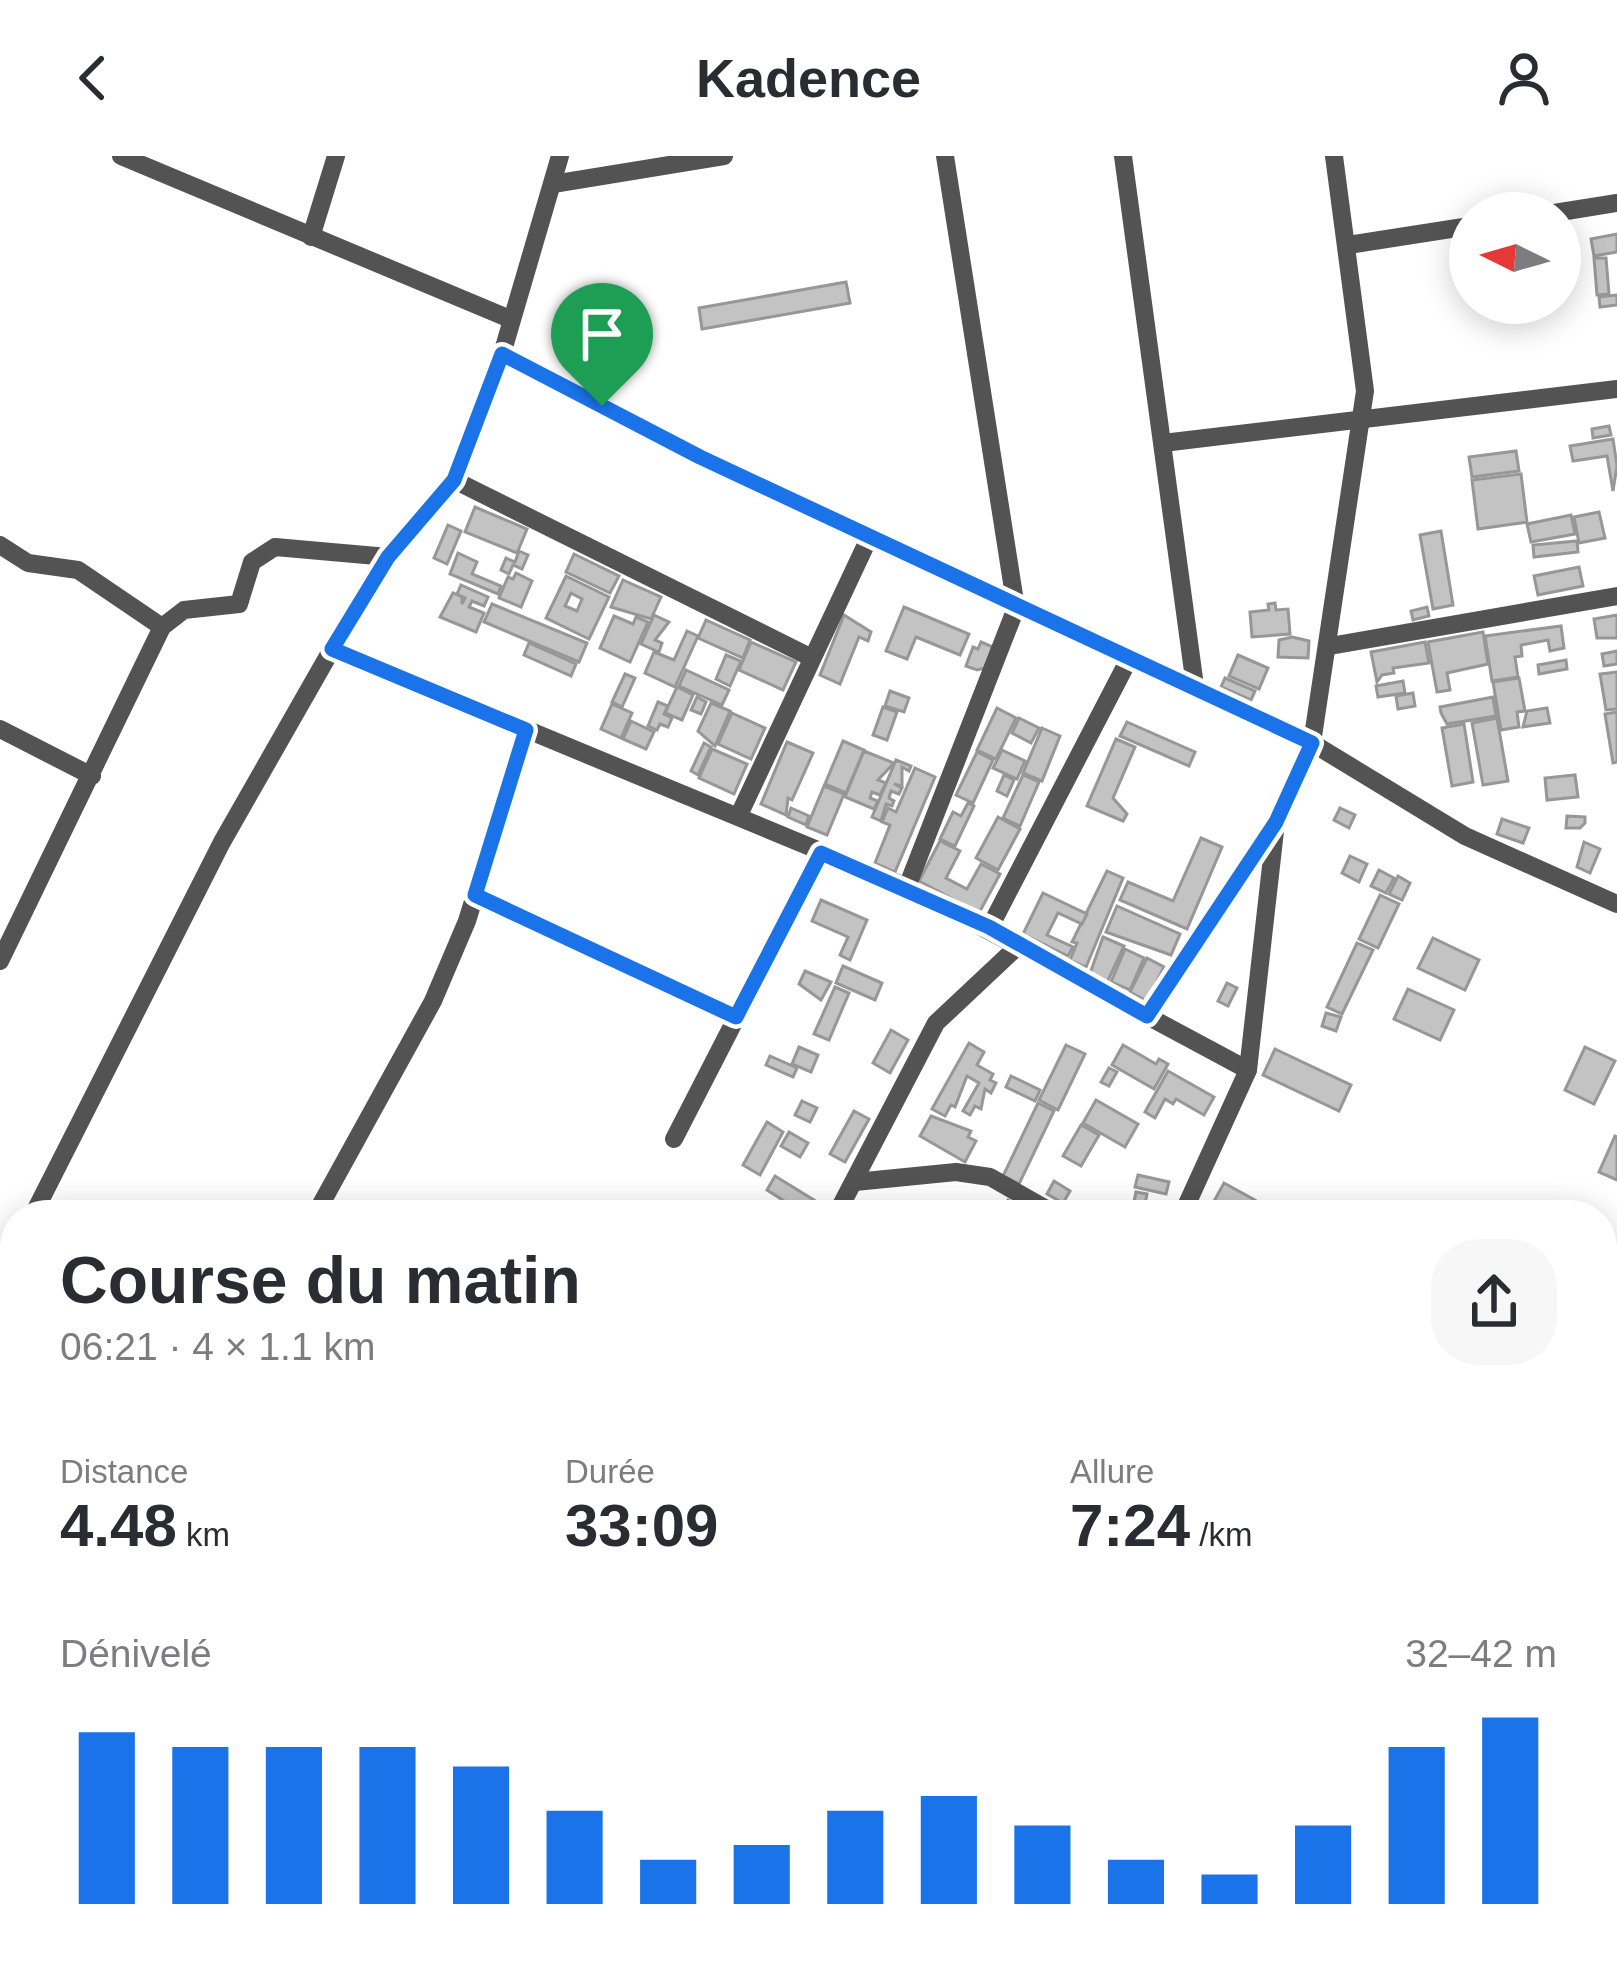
<!DOCTYPE html>
<html lang="fr">
<meta charset="utf-8">
<style>
:root{--surface:#fff;--page:#f7f7f7;--text:#2b2b33;--muted:#7c7c81;--accent:#1a73e8}
body{margin:0;font-family:Arial,sans-serif;background:var(--page);color:var(--text);height:100vh;display:flex;flex-direction:column;font-size:45px;white-space:nowrap}
*{box-sizing:border-box;margin:0}
p{font-size:39px;color:var(--muted)}
.icon{flex:none;width:66px;height:66px;fill:none;stroke:currentColor;stroke-width:2;stroke-linecap:round;stroke-linejoin:round}
.map{position:relative;flex:1;overflow:hidden}
.panel{position:absolute;left:0px;top:1044px;width:1617px;height:768px;display:flex;flex-direction:column;background:var(--surface);border-radius:48px 48px 0 0;box-shadow:0 6px 30px #0003}
.panel>*{flex:none}
.needle{width:78px;rotate:275deg}
.buttons{position:absolute;left:1449px;top:36px;display:grid;gap:24px}
.buttons a{display:grid;place-items:center;width:132px;height:132px;border-radius:50%;background:var(--surface);box-shadow:0 6px 30px #0003;font-size:60px}
.pin{position:absolute;display:grid;place-items:center;width:102px;height:102px;color:#fff;margin:-123px -51px;border-radius:50% 50% 50% 0;rotate:-45deg;box-shadow:0 0 12px #0007}
.pin .icon{rotate:45deg}
.round{display:grid;place-items:center;flex:none;width:126px;height:126px;border-radius:48px;background:var(--page)}
.overview{display:flex;align-items:center;justify-content:space-between;height:204px;padding:0 60px}
h1{font-size:66px;font-weight:600;line-height:90px}
.figures{display:grid;grid-template-columns:repeat(3,1fr);gap:18px;height:204px;padding:12px 60px}
.figures div{display:grid;align-content:center}
.figures b{font-size:60px;font-weight:600}
.figures small{font-size:33px;font-weight:400}
.figures p{font-size:33px}
.chart{height:336px;padding:24px 60px}
.chart p{display:flex;justify-content:space-between}
.chart svg{width:100%;height:216px;margin-top:12px;stroke:var(--accent);stroke-width:6}
header{display:flex;justify-content:space-between;align-items:center;height:156px;padding:0 60px;background:var(--surface);font-size:54px;font-weight:600}
.map>svg:first-child{display:block}
.building{fill:#c3c3c3;stroke:#979797;stroke-width:3;fill-rule:evenodd}
.lines{fill:none;stroke-linecap:round;stroke-linejoin:round}
.minor{stroke:#535353;stroke-width:18}
.route-casing{stroke:#fff;stroke-width:24}
.route{stroke:#1a73e8;stroke-width:15}
</style>
<header><svg class="icon" aria-label="back" viewBox="0 0 24 24"><path d="M15 5l-7 7 7 7"/></svg>Kadence<svg class="icon" aria-label="person" viewBox="0 0 24 24"><circle cx="12" cy="8" r="4"/><path d="M4 21q1-7 8-7t8 7"/></svg></header>
<div class="map">
<svg width="1617" height="1812" viewBox="0 0 1617 1812">
<rect width="100%" height="100%" fill="#fff"/>
<g class="building">
<polygon points="1617,78 1617,96 1594,100 1591,83"/>
<polygon points="1594,102 1606,102 1609,138 1597,139"/>
<polygon points="846,126 850,147 702,173 699,152"/>
<polygon points="1617,139 1617,149 1600,151 1599,141"/>
<polygon points="1609,270 1611,279 1593,282 1592,273"/>
<polygon points="1613,283 1617,310 1613,335 1607,300 1573,305 1570,290"/>
<polygon points="1516,295 1519,315 1472,321 1469,301"/>
<polygon points="1521,318 1527,366 1478,373 1472,324"/>
<polygon points="475,351 527,373 517,397 465,376"/>
<polygon points="1599,356 1605,382 1579,387 1574,361"/>
<polygon points="1571,359 1575,378 1531,386 1527,368"/>
<polygon points="448,369 461,375 447,408 434,402"/>
<polygon points="1441,375 1453,449 1433,453 1420,379"/>
<polygon points="1577,385 1578,396 1534,401 1533,389"/>
<polygon points="519,395 528,399 522,413 513,409 509,418 501,414 506,402 515,406"/>
<polygon points="458,397 477,406 472,418 501,430 498,438 450,418"/>
<polygon points="574,398 619,420 610,437 566,416"/>
<polygon points="1579,411 1583,430 1538,439 1534,420"/>
<polygon points="516,417 532,425 521,451 499,442 508,421 513,423"/>
<path d="M 566,420 L 609,441 L 589,483 L 546,462 ZM 571,437 L 582,443 L 577,455 L 565,450 Z"/>
<polygon points="623,424 661,441 651,463 611,451"/>
<polygon points="461,429 488,441 484,450 472,445 469,451 484,457 476,476 440,461 453,437 462,441 462,448 465,442 457,438"/>
<polygon points="1275,447 1276,454 1288,453 1290,478 1252,481 1250,456 1269,454 1268,448"/>
<polygon points="492,448 587,487 579,506 484,466"/>
<polygon points="904,451 969,478 960,499 916,481 907,503 886,495"/>
<polygon points="1427,451 1429,460 1413,464 1411,455"/>
<polygon points="654,459 669,466 655,484 662,487 659,496 641,488"/>
<polygon points="844,459 871,476 868,485 859,481 840,528 820,519"/>
<polygon points="1617,459 1617,482 1597,482 1594,463"/>
<polygon points="614,460 633,468 636,461 648,466 630,506 600,492"/>
<polygon points="706,464 750,484 743,502 698,482"/>
<polygon points="1561,470 1564,492 1550,495 1548,484 1521,489 1522,500 1515,501 1518,521 1492,525 1485,480"/>
<polygon points="687,475 698,480 675,531 645,517 654,496 674,504"/>
<polygon points="1483,476 1488,508 1447,517 1450,534 1437,536 1428,486"/>
<polygon points="1292,481 1309,485 1308,502 1278,501 1279,484"/>
<polygon points="751,486 796,506 783,534 739,514"/>
<polygon points="981,486 993,491 985,512 977,514 966,510 973,491 978,493"/>
<polygon points="1425,486 1429,507 1393,512 1394,517 1382,519 1377,526 1371,496"/>
<polygon points="529,487 576,508 571,520 524,499"/>
<polygon points="1617,495 1617,508 1604,510 1602,498"/>
<polygon points="726,499 741,505 730,530 716,523"/>
<polygon points="1238,499 1268,512 1259,533 1229,520"/>
<polygon points="1566,504 1567,513 1539,518 1538,509"/>
<polygon points="686,514 729,534 722,549 679,530"/>
<polygon points="1617,516 1617,553 1606,554 1600,518"/>
<polygon points="625,518 635,522 622,551 612,546"/>
<polygon points="1225,522 1255,535 1251,544 1221,531"/>
<polygon points="1519,522 1525,555 1517,556 1519,571 1501,574 1493,526"/>
<polygon points="1403,525 1405,537 1378,541 1376,530"/>
<polygon points="677,531 693,539 682,564 665,557"/>
<polygon points="890,535 909,542 904,556 885,550"/>
<polygon points="1413,537 1415,550 1398,553 1396,540"/>
<polygon points="697,541 706,546 701,558 691,554"/>
<polygon points="1493,541 1496,560 1447,568 1441,557 1440,551"/>
<polygon points="658,546 668,550 664,558 672,562 668,571 660,568 657,574 648,570"/>
<polygon points="711,547 730,555 715,590 698,575"/>
<polygon points="612,548 632,557 621,582 601,573"/>
<polygon points="883,551 897,556 887,584 873,579"/>
<polygon points="997,552 1016,562 996,603 977,594"/>
<polygon points="1547,552 1550,567 1523,571 1527,555"/>
<polygon points="1617,556 1617,606 1613,607 1605,558"/>
<polygon points="732,557 765,572 751,603 718,588"/>
<polygon points="1019,562 1039,572 1031,587 1012,577"/>
<polygon points="1497,562 1508,625 1483,629 1472,567"/>
<polygon points="631,565 654,576 646,593 623,583"/>
<polygon points="1127,566 1195,596 1189,610 1120,580"/>
<polygon points="1464,568 1473,626 1452,630 1442,572"/>
<polygon points="1042,572 1060,580 1042,625 1023,617"/>
<polygon points="1116,583 1135,591 1113,642 1127,658 1123,665 1087,650"/>
<polygon points="843,585 864,594 846,637 825,628"/>
<polygon points="787,586 813,597 792,644 788,642 786,659 761,648"/>
<polygon points="704,587 711,591 698,619 691,615"/>
<polygon points="712,593 747,608 734,638 699,622"/>
<polygon points="1002,594 1025,605 1017,623 993,612"/>
<polygon points="864,595 894,607 878,624 886,627 880,639 872,636 870,642 878,645 874,653 845,641"/>
<polygon points="977,596 993,604 973,647 956,639"/>
<polygon points="896,604 911,610 909,615 902,611 902,630 894,628 902,632 899,638 891,635 889,642 894,645 892,650 886,648 881,665 872,661"/>
<polygon points="915,612 935,621 895,716 875,707 890,669 882,666 888,652 896,656"/>
<polygon points="1004,619 1014,624 1007,640 997,635"/>
<polygon points="1023,619 1039,626 1020,670 1003,662"/>
<polygon points="1575,619 1578,641 1547,644 1545,622"/>
<polygon points="824,630 844,638 827,679 807,671"/>
<polygon points="968,647 974,650 955,690 940,683 953,656 961,660"/>
<polygon points="791,652 809,660 806,669 788,661"/>
<polygon points="1340,652 1355,659 1349,672 1334,664"/>
<polygon points="1567,660 1585,661 1585,667 1580,672 1566,672"/>
<polygon points="998,661 1020,673 998,714 976,702"/>
<polygon points="1502,663 1529,672 1523,687 1497,678"/>
<polygon points="1201,682 1222,691 1187,773 1120,744 1128,726 1173,745"/>
<polygon points="940,685 960,695 946,722 967,733 981,708 1000,718 979,757 919,725"/>
<polygon points="1584,686 1600,693 1590,717 1577,711"/>
<polygon points="1350,700 1367,708 1359,726 1342,717"/>
<polygon points="1379,714 1394,722 1386,737 1371,730"/>
<polygon points="1107,715 1123,722 1086,811 1070,804 1077,787 1072,786"/>
<polygon points="1398,720 1410,727 1402,744 1389,738"/>
<polygon points="1043,737 1087,758 1082,768 1058,757 1047,779 1073,791 1068,800 1023,778"/>
<polygon points="1380,739 1399,748 1378,792 1359,783"/>
<polygon points="821,744 867,764 850,804 840,799 848,781 812,765"/>
<polygon points="1117,750 1180,778 1171,799 1106,776"/>
<polygon points="1103,781 1124,790 1104,833 1087,826"/>
<polygon points="1433,782 1479,804 1465,834 1418,812"/>
<polygon points="1357,787 1373,794 1342,858 1327,851"/>
<polygon points="1125,793 1144,802 1130,834 1111,826"/>
<polygon points="1147,802 1164,811 1147,845 1130,836"/>
<polygon points="843,810 882,827 875,844 836,827"/>
<polygon points="805,815 831,826 821,844 799,828"/>
<polygon points="1227,827 1237,832 1228,850 1218,845"/>
<polygon points="835,831 849,837 829,884 814,878"/>
<polygon points="1408,833 1454,854 1440,884 1394,863"/>
<polygon points="1326,857 1341,861 1336,875 1322,870"/>
<polygon points="891,874 908,884 890,917 873,907"/>
<polygon points="969,887 984,896 977,909 993,918 990,924 996,927 991,937 985,933 981,953 975,950 970,959 963,955 979,927 967,920 955,951 951,949 945,960 932,953"/>
<polygon points="1066,889 1085,898 1058,954 1039,944"/>
<polygon points="1123,889 1156,908 1159,903 1168,908 1154,933 1112,909"/>
<polygon points="799,891 818,899 811,916 792,908"/>
<polygon points="1585,891 1615,905 1594,948 1565,934"/>
<polygon points="1275,893 1351,929 1339,955 1263,919"/>
<polygon points="770,900 797,912 793,921 766,909"/>
<polygon points="1109,912 1117,916 1109,930 1101,926"/>
<polygon points="1168,915 1214,941 1204,959 1176,943 1173,948 1165,943 1155,962 1145,956"/>
<polygon points="1011,920 1040,934 1035,945 1006,931"/>
<polygon points="1096,944 1138,968 1125,991 1083,967"/>
<polygon points="802,945 817,952 810,966 795,959"/>
<polygon points="1038,947 1054,955 1019,1028 1003,1020"/>
<polygon points="854,955 869,963 845,1006 830,998"/>
<polygon points="931,960 971,975 968,981 976,985 965,1006 920,980"/>
<polygon points="767,966 783,976 760,1019 743,1009"/>
<polygon points="1081,969 1099,979 1081,1010 1063,1000"/>
<polygon points="789,976 808,987 800,1001 781,990"/>
<polygon points="1615,980 1617,981 1617,1024 1599,1016"/>
<polygon points="1138,1019 1169,1026 1166,1038 1135,1031"/>
<polygon points="775,1020 814,1044 806,1059 767,1034"/>
<polygon points="1054,1025 1070,1035 1063,1047 1047,1038"/>
<polygon points="1224,1027 1255,1044 1247,1059 1207,1058"/>
<polygon points="1136,1036 1147,1038 1143,1058 1132,1055"/>
<polygon points="1008,1044 1033,1059 999,1059"/>
<polygon points="716,1797 739,1797 728,1812 705,1812"/>
<polygon points="745,1797 756,1797 764,1803 757,1812 733,1812"/>
<polygon points="809,1797 827,1797 832,1801 823,1812 797,1812"/>
<polygon points="886,1797 909,1797 898,1812 875,1812"/>
</g>
<g class="lines">
<g class="minor">
<polyline points="121,0 510,163"/>
<polyline points="560,0 502,198 454,324 388,401 332,493 907,731 1248,914 1276,666"/>
<polyline points="1123,0 1195,530"/>
<polyline points="553,28 724,0"/>
<polyline points="1554,57 1617,47"/>
<polyline points="311,81 336,0"/>
<polyline points="1348,89 1470,70"/>
<polyline points="502,198 700,301 1312,587 1465,680 1617,748"/>
<polyline points="1163,287 1617,233"/>
<polyline points="454,324 812,502"/>
<polyline points="0,389 28,407 78,414 162,471"/>
<polyline points="1330,490 1617,440"/>
<polyline points="0,573 92,620"/>
<polyline points="739,659 870,380"/>
<polyline points="907,731 1016,452 945,0"/>
<polyline points="475,739 735,861"/>
<polyline points="990,771 1129,503"/>
<polyline points="0,805 162,471 184,454 239,448 252,406 275,391 388,401"/>
<polyline points="1147,860 1276,666 1312,587 1365,235 1334,0"/>
<polyline points="674,983 821,697"/>
<polyline points="855,1026 956,1016 990,1021 1057,1059"/>
<polyline points="33,1059 222,686 332,493"/>
<polyline points="315,1059 433,845 467,765 526,574"/>
<polyline points="836,1059 936,867 1018,790"/>
<polyline points="1182,1059 1248,914"/>
<polyline points="0,1125 15,1095"/>
<polyline points="0,1535 15,1529"/>
<polyline points="354,1812 367,1797"/>
<polyline points="612,1812 624,1797"/>
<polyline points="841,1812 854,1797"/>
</g>
</g>
<g class="lines">
<g class="route-casing">
<polygon id="route" points="502,198 700,301 1312,587 1276,666 1147,860 989,771 821,697 736,861 475,739 526,574 332,493 388,401 454,324"/>
</g>
<use href="#route" class="route"/>
</g>
</svg>
<div class="buttons">
<a><svg class="needle" viewBox="-14 -14 28 28"><path d="M0-13l5 13h-10z" fill="#e53935"/><path d="M0 13l5-13h-10z" fill="#7c7c81"/></svg></a>
</div>
<div class="pin" style="left:602px;top:250px;background:#1e9e55"><svg class="icon" aria-label="arrive" viewBox="0 0 24 24"><path d="M6 21V4h12l-3 4 3 4H6"/></svg></div>
<section class="panel">
<div class="overview"><div><h1>Course du matin</h1><p>06:21 · 4 × 1.1 km</p></div><a class="round"><svg class="icon" aria-label="share" viewBox="0 0 24 24"><path d="M12 15V3M7 8l5-5 5 5M5 13v7h14v-7"/></svg></a></div>
<div class="figures">
<div><p>Distance</p><b>4.48<small> km</small></b></div>
<div><p>Durée</p><b>33:09</b></div>
<div><p>Allure</p><b>7:24<small> /km</small></b></div>
</div>
<div class="chart"><p><span>Dénivelé</span>32–42 m</p>
<svg viewBox="0 0 160 44" preserveAspectRatio="none"><path d="M5 44V9M15 44V12M25 44V12M35 44V12M45 44V16M55 44V25M65 44V35M75 44V32M85 44V25M95 44V22M105 44V28M115 44V35M125 44V38M135 44V28M145 44V12M155 44V6"/></svg>
</div>
</section>
</div>
